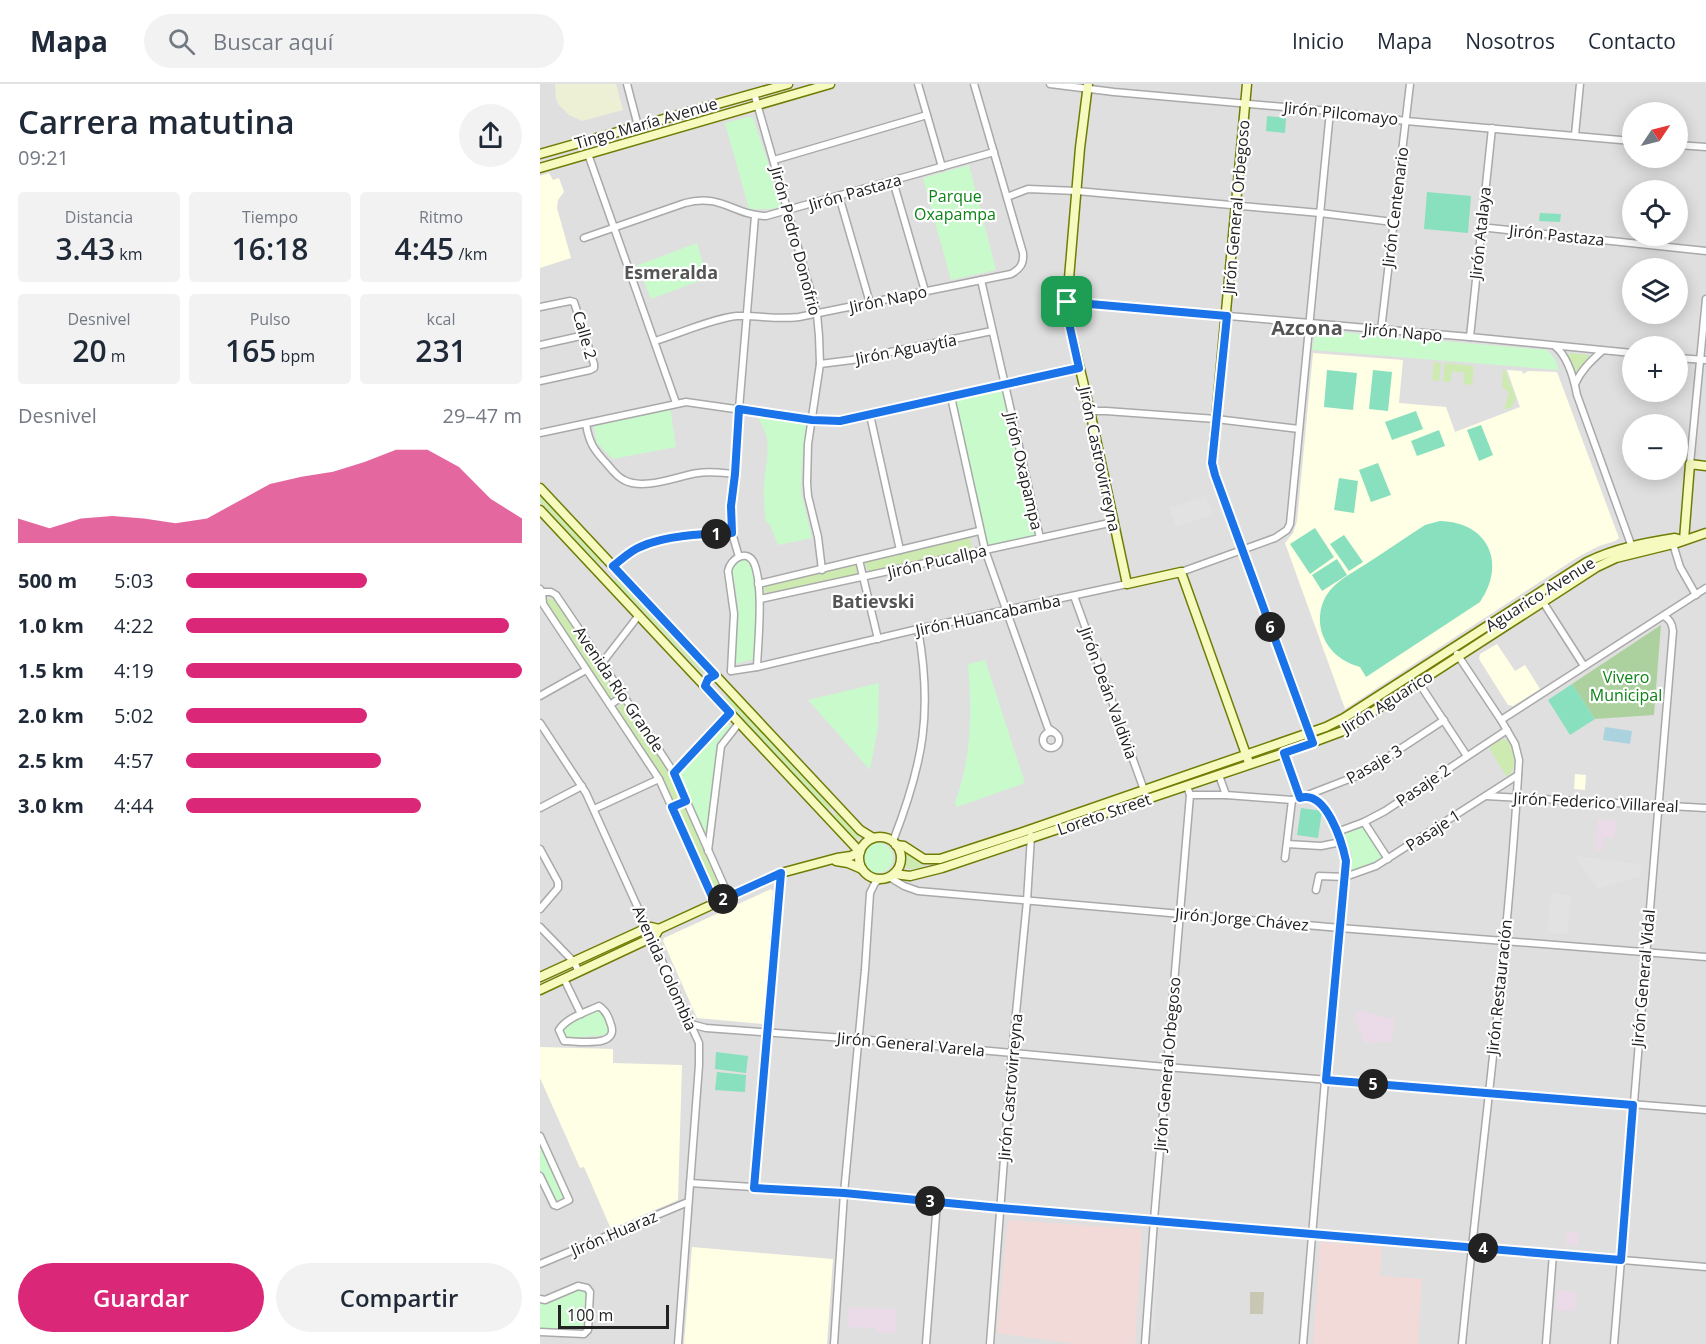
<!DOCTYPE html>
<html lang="es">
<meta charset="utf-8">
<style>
:root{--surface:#fff;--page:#f2f2f3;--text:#1f2937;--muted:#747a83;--line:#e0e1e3;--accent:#db2777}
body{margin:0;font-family:"Open Sans",sans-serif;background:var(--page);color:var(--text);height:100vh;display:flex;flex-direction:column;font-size:22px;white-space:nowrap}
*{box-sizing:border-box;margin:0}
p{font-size:20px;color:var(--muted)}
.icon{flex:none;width:33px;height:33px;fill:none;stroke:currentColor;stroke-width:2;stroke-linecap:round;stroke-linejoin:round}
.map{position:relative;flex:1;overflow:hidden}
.sheet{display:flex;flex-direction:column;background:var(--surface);width:540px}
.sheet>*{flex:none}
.needle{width:39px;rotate:55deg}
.fabs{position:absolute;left:1082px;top:18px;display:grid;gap:12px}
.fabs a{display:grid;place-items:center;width:66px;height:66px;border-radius:50%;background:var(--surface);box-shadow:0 3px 15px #0003;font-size:30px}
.scale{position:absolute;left:18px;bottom:15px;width:111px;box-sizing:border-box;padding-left:6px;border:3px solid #222;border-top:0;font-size:16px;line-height:21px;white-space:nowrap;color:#222;-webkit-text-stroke:4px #fff;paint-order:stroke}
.pin{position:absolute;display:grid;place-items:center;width:51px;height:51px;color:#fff;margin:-26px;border-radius:12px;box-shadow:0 3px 9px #0006}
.km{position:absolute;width:30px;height:30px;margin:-15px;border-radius:50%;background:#222;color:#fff;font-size:16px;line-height:30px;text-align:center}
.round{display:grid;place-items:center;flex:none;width:63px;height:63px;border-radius:32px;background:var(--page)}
.summary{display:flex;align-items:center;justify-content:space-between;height:102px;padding:0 18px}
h1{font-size:33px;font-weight:600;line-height:45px}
.figures{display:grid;grid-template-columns:repeat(3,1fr);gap:9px;height:102px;padding:6px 18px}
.figures div{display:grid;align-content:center;border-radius:6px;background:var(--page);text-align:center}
.figures b{font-size:30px;font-weight:600}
.figures small{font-size:16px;font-weight:400}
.figures p{font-size:16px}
.chart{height:168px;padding:12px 18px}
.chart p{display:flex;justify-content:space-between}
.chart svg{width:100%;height:108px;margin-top:6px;fill:var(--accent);opacity:.7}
.button{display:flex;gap:12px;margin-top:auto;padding:12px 18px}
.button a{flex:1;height:69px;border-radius:36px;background:var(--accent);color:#fff;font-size:24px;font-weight:600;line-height:69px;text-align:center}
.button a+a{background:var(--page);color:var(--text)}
ul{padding:0 18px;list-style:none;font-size:20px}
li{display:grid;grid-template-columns:96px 72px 1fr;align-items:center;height:45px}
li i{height:15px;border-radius:8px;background:var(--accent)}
header{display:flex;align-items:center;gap:36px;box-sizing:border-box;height:84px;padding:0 30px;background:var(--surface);border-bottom:2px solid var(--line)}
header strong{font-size:28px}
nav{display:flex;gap:33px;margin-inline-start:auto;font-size:21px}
.search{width:420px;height:54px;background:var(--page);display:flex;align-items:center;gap:15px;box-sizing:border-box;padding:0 21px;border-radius:33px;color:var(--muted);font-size:22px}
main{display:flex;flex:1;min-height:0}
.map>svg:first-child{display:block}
.residential{fill:#e0dfdf;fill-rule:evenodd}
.commercial{fill:#f2dad9}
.industrial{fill:#ebdbe8}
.education{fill:#ffffe5}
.construction{fill:#c7c7b4}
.farmland{fill:#eef0d5}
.grass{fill:#cdebb0}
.forest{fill:#add19e}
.park{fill:#c8facc}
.pitch{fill:#88e0be}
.parking{fill:#e2e2e2}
.water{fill:#aad3df}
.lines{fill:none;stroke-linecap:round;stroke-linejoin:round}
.street-casing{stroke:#a9a9a9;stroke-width:9}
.secondary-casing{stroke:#707d05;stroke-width:11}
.street{stroke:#fff;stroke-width:6}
.secondary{stroke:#f7fabf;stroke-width:8}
.route-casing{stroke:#fff;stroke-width:12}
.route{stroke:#1a73e8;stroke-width:8}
.labels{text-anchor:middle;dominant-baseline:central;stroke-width:4.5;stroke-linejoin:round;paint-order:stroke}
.street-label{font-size:16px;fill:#222;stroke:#fff}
.park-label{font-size:16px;fill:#0c8416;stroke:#fff}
.neighbourhood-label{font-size:18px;font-weight:bold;fill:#555;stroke:#fff}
.quarter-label{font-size:20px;font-weight:bold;fill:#555;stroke:#fff}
</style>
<header>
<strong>Mapa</strong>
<div class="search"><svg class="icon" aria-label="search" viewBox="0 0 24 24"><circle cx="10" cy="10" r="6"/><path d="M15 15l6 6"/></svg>Buscar aquí</div>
<nav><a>Inicio</a><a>Mapa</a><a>Nosotros</a><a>Contacto</a></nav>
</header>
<main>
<section class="sheet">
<div class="summary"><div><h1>Carrera matutina</h1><p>09:21</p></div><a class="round"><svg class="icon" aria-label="share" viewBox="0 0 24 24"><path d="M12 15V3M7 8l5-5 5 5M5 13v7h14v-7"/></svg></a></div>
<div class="figures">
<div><p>Distancia</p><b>3.43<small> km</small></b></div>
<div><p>Tiempo</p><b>16:18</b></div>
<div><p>Ritmo</p><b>4:45<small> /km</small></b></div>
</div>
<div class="figures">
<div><p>Desnivel</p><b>20<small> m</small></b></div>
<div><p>Pulso</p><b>165<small> bpm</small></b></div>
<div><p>kcal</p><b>231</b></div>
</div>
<div class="chart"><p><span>Desnivel</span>29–47 m</p>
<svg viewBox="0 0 160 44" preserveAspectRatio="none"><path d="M0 44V34L10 38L20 34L30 33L40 34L50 36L60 34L70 27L80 20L90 17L100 15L110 11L120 6L130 6L140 13L150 26L160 34V44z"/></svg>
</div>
<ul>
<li><b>500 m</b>5:03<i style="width:54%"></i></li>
<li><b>1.0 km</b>4:22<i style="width:96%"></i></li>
<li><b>1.5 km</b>4:19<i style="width:100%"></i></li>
<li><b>2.0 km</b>5:02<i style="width:54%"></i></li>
<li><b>2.5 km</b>4:57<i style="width:58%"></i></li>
<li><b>3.0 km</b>4:44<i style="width:70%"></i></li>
</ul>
<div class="button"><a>Guardar</a><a>Compartir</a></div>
</section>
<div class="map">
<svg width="1166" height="1260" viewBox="0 0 1166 1260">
<rect width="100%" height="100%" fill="#f2efe9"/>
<path class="residential" d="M 0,0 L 1166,0 L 1166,1260 L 0,1260 ZM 1092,28 L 1137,28 L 1137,74 L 1092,74 ZM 1092,106 L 1137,106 L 1137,152 L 1092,152 ZM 1092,184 L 1137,184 L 1137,230 L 1092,230 ZM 1092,262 L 1137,262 L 1137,308 L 1092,308 ZM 1092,340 L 1137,340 L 1137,386 L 1092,386 Z"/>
<g class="commercial">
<polygon points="468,1136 602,1145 595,1260 536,1260 457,1249"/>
<polygon points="780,1158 842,1163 840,1192 882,1195 878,1260 773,1260"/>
</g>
<g class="industrial">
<polygon points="1058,735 1076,737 1074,754 1064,753 1062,767 1055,766"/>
<polygon points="817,926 854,935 852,958 825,959 816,937"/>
<polygon points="1027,1148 1039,1149 1038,1161 1026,1160"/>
<polygon points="1018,1206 1037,1208 1035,1227 1016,1226"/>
<polygon points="309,1223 356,1225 355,1249 336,1249 336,1244 308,1243"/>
</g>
<g class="education">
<polygon points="9,89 13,96 19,94 24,108 18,116 17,124 31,174 0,184 0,92"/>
<polygon points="773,269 863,276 859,319 906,323 915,348 980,323 967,286 982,287 983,290 988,287 1017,288 1079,454 1075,457 1059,462 1038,473 805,625 745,459 753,449 757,437"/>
<polygon points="957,560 975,587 985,581 1000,605 973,622 968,621 939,575 940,570"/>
<polygon points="1035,690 1046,691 1045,706 1034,705"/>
<polygon points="231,805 233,807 223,940 157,934 123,857 124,854"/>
<polygon points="0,963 73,965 73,979 142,981 138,1116 71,1145 44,1083 40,1084 0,994"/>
<polygon points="152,1163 293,1175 287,1260 144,1260"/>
</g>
<polygon class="construction" points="710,1208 724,1208 723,1230 710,1230"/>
<polygon class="farmland" points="15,0 76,0 83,26 42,37 38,35 29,31 19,21 16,15"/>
<g class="grass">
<polygon points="1030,269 1048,271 1049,273 1034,290 1027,273"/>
<polygon points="894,278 901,279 899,297 892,296"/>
<polygon points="905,279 934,282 932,301 924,300 924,289 912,287 910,298 903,297"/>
<polygon points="963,286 965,286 976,315 971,324 964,325 969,309 962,302"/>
<polygon points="0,403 65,476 61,480 58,479 0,418"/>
<polygon points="430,454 432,465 328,489 325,478"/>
<polygon points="316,479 319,491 226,511 224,500"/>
<polygon points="79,491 174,588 162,589 75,498 75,495"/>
<polygon points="8,514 15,516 79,612 71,617 5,519"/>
<polygon points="192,609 294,721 289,725 287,725 185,615"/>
<polygon points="85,618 123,677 142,714 133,718 119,690 77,624"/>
<path d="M 962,655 L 969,657 C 973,671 979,682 967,693 L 949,664 Z"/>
<polygon points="143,722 146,724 181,803 173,807 137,727"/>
<polygon points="298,726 322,750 317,755 315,756 293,732"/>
<polygon points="367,765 384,783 370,785 365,783 365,771 363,766"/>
<polygon points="94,853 97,857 44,881 42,877"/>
</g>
<polygon class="forest" points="1121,541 1114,631 1055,635 1032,600"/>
<g class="park">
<polygon points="208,33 213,34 243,123 229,125 209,125 185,39"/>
<polygon points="429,81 456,186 411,196 383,94"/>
<polygon points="157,159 167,194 111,215 98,181"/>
<polygon points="776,246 1007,266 1015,275 1019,286 772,266"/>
<polygon points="462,305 495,452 447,462 416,315"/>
<polygon points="130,323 136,363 73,375 57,359 54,342"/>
<path d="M 217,331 L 267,337 L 262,375 L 261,408 L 272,454 L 238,461 L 230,441 L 226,438 C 224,425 223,412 224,400 C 225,383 231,365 225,348 C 223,342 219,337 217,331 Z"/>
<path d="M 210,475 L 217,499 L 218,515 L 215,575 L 195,580 L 198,520 L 192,483 C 195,477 203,476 210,475 Z"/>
<path d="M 445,576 L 485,699 L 417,723 L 415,719 C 432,672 432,630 428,580 Z"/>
<polygon points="339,599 338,643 330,686 268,616"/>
<polygon points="185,637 191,642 178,658 168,752 165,753 138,690"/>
<polygon points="823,741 842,774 819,785 811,787 812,770 802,750"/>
<circle cx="338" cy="774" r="15"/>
<polygon points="60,923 72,946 66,951 29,954 25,952 22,945 24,942"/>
<polygon points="0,1059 26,1115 16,1120 0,1086"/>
<polygon points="39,1205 47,1210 46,1243 41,1248 0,1246 0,1218 8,1219"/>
</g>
<g class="pitch">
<polygon points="727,32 746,34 745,49 726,47"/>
<polygon points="887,108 931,112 928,149 884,145"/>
<polygon points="1000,129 1021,130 1020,138 999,137"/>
<polygon points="787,286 817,289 813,326 784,323"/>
<polygon points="833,286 852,288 848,327 829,325"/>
<polygon points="876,327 883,345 852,356 845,338"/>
<polygon points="941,341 953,371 939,377 927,346"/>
<polygon points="899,346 905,362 877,372 871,357"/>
<polygon points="838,379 851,411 831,418 819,386"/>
<polygon points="799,394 818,397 814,429 794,426"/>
<path d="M 900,437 C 948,438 967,479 940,518 L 826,593 L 820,583 C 803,578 790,569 783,552 C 778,539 779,524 786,512 C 795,497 812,489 826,480 C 846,467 865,454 885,441 Z"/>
<polygon points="775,444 794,473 770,490 750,460"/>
<polygon points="804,451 823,478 809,487 790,460"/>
<polygon points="797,475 807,491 782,507 772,491"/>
<polygon points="1032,600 1055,635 1030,651 1008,616"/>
<polygon points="761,724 782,727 778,754 757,751"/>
<polygon points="176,968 208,972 206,989 175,985"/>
<polygon points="177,988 206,991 205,1008 175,1006"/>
</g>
<g class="parking">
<polygon points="666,412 673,430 636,443 629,424"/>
<polygon points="1035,772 1102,780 1100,792 1058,805"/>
<polygon points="1011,809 1031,811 1027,850 1007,848"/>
<polygon points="620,1155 614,1246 606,1249 612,1159"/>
</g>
<polygon class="water" points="1065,643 1092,647 1090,660 1063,656"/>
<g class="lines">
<g class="street-casing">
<g id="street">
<polyline points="87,0 98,42"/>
<polyline points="378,0 402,83"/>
<polyline points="510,0 574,8 790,27 866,37 1092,57"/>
<polyline points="214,9 277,230 279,252 280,280 268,360 267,399 268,412 278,453 282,486"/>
<polyline points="1035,51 1040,0"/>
<polyline points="1137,61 1166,63"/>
<polyline points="48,70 136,319"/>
<polyline points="234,76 387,31"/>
<polyline points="353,97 385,207"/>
<polyline points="299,112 330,219"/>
<polyline points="467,113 488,105 537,107 780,129 853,138"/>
<polyline points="940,143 1166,167"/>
<path d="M 44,154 L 145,119 C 181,109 193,131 226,132 L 454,68"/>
<polyline points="441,196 500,454"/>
<polyline points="527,218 930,253 1092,269"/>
<polyline points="0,223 30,217 34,218 54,280 54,284 50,286 0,297"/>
<polyline points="841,246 870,0"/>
<polyline points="930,253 952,44"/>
<path d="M 115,257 C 138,250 174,234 197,232 C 218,231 236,236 259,233 L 471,190 C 480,185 484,180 483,169 L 434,0"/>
<polyline points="0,261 45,251"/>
<path d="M 1015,262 C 1028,273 1034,295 1037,311 L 1093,466"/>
<polyline points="1137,274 1166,276"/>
<polyline points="280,280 312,276 452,247"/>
<path d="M 1035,300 C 1041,286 1051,277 1062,267"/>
<polyline points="411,313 445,466 508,644 514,648"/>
<polyline points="550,327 566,327 676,335 759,345"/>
<polyline points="330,331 360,466"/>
<path d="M 46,340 C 49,359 54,366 67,380 C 72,386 77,393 84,396 C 104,407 137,392 158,389 C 170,387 183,389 195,390"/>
<polyline points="0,349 146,318 272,336 300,337 539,284"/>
<polyline points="1150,380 1166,215"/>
<polyline points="1133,460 1140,483 1156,511"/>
<polyline points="199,473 192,449 191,422 195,390 199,325 215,132"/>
<polyline points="319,476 338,555"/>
<path d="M 73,482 C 81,476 90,467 100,463 C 126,451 163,450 192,449"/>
<polyline points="641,488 735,454 747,446 750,440 790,27"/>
<polyline points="218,500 439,447"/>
<polyline points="0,505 2,508 3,520 119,695 175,819"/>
<polyline points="2,508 11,508 16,511 62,579 134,689 189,813"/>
<polyline points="534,512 604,706"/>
<polyline points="220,515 574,438"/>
<polyline points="1003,518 1044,582"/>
<path d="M 917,570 L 961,636 L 975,660 L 979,676 C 968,871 941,1065 922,1260"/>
<polyline points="62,579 99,531"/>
<polyline points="191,587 217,583 378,545 587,500"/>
<path d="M 191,587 L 194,530 L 188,487 C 190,475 207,464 214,479 C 224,503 218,557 217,583"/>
<polyline points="879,599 927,672"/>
<polyline points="0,612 46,586"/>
<polyline points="70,621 84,611"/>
<polyline points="961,636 1166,504"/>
<polyline points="0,639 46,709 159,959 159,981 138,1260"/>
<circle cx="511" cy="656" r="8"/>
<polyline points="744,669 760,714"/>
<polyline points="134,689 190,629"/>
<polyline points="679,691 686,711 752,716 765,712 822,690 904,636"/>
<polyline points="650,711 686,711"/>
<polyline points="946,712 1166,724"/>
<polyline points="0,724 42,702"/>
<polyline points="54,725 119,695"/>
<polyline points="824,738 848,775"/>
<polyline points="797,748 824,738 845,727 967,646"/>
<path d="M 353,757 C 383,680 393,628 378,545"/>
<polyline points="747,760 781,762 801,758"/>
<polyline points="0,765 18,798 18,804 0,825"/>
<polyline points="168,767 181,662 199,639"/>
<polyline points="745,774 752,716"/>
<polyline points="349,793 364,802 378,807 800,844 1166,873"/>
<polyline points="776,806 779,792 805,793 836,782 978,691"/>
<polyline points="0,843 34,878 39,888"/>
<polyline points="24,895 41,930"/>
<path d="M 59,922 C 65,926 68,931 70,938 C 82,965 39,957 24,957 L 19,946 C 26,934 46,928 59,922 Z"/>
<polyline points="151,940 166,944 318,955 626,983 1166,1026"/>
<polyline points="0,1052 29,1116 17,1122 14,1121 0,1092"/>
<polyline points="150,1099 304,1109 460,1124 1166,1183"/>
<polyline points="214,1104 241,789"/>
<polyline points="0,1180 148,1118"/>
<polyline points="0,1215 5,1216 38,1202 47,1204 50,1208 48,1246 44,1250 0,1248"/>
<polyline points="294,1260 304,1109 325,886 330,809 335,799 340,795"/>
<polyline points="386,1260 397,1118"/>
<polyline points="450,1260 472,970 487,817 491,752"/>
<polyline points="605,1260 614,1136 650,711 647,702"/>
<path d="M 763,1260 L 785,996 L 806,777 C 803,762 791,726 779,718 C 775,715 770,713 765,712"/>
<polyline points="1006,1260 1013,1170"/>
<path d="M 1074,1260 L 1133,547 C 1132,539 1130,536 1124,532"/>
</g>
</g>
<g class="secondary-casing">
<g id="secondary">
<polyline points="548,0 540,64 527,218 529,239 550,327 587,500 641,488 708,676"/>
<polyline points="707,0 672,379 675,391 771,653"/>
<polyline points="0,70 248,0"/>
<polyline points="0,84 290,0"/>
<polyline points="0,404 320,746 333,754"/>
<polyline points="0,426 320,768"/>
<polyline points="1144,456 1150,380 1166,382"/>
<circle cx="340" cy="774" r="21"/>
<path d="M 356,761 L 364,762 L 384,775 L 400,775 L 480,749 L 786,643 L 804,634 L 1047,478 C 1076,464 1104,459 1135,454 L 1142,456"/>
<polyline points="296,777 308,779 322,785"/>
<polyline points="354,790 370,792 402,784 744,669 803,647 1057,483 1076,474 1137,459 1166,449"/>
<polyline points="0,893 107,844 111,843 119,845"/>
<polyline points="0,906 115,852 119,845 241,789 297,774 311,772 319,768"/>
</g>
</g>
<use href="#street" class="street"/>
<use href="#secondary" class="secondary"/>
</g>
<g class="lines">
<g class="route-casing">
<path id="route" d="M 527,218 L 687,232 L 672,379 L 675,391 L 773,659 L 744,669 L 760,714 C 786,705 802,758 806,777 L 786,996 L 1093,1021 L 1081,1176 L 460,1124 L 304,1109 L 214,1104 L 241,789 L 175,819 L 132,723 L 146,717 L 134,689 L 190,629 L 165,602 L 168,595 L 175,591 L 73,482 C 81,476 90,467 100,463 C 126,451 163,450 192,449 L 191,422 L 195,390 L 199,325 L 272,336 L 300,337 L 539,284 L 529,239 Z"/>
</g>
<use href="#route" class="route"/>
</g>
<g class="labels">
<g class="street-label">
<text transform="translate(801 29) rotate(6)">Jirón Pilcomayo</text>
<text transform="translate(106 39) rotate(-16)">Tingo María Avenue</text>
<text transform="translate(315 108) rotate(-16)">Jirón Pastaza</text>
<text transform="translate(696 123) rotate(-85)">Jirón General Orbegoso</text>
<text transform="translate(855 123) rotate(-83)">Jirón Centenario</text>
<text transform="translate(940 149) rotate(-84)">Jirón Atalaya</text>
<text transform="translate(1017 151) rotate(6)">Jirón Pastaza</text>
<text transform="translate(256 157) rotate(75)">Jirón Pedro Donofrio</text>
<text transform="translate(348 215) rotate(-12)">Jirón Napo</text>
<text transform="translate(863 248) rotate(5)">Jirón Napo</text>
<text transform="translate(45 251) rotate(74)">Calle 2</text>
<text transform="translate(366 265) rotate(-11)">Jirón Aguaytía</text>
<text transform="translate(560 375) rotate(78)">Jirón Castrovirreyna</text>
<text transform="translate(484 387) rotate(77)">Jirón Oxapampa</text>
<text transform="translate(397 477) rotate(-13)">Jirón Pucallpa</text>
<text transform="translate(1000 510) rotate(-32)">Aguarico Avenue</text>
<text transform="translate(448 531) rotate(-12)">Jirón Huancabamba</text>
<text transform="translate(79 605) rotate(56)">Avenida Río Grande</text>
<text transform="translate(569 609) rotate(70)">Jirón Deán Valdivia</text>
<text transform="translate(847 618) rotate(-32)">Jirón Aguarico</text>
<text transform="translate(834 680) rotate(-30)">Pasaje 3</text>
<text transform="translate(883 701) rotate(-34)">Pasaje 2</text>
<text transform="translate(1056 718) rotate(3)">Jirón Federico Villareal</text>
<text transform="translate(564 730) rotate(-19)">Loreto Street</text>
<text transform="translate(893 746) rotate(-33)">Pasaje 1</text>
<text transform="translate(702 835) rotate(5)">Jirón Jorge Chávez</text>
<text transform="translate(125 884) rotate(66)">Avenida Colombia</text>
<text transform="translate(1103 894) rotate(-85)">Jirón General Vidal</text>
<text transform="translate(959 903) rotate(-84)">Jirón Restauración</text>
<text transform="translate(371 960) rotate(5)">Jirón General Varela</text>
<text transform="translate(627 980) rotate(-85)">Jirón General Orbegoso</text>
<text transform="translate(470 1003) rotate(-85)">Jirón Castrovirreyna</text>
<text transform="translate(74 1149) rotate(-23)">Jirón Huaraz</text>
</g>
<g class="park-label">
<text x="415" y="112">Parque<tspan x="415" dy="18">Oxapampa</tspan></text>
<text x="1086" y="593">Vivero<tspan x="1086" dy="18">Municipal</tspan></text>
</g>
<g class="neighbourhood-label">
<text x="131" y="188">Esmeralda</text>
<text x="333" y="517">Batievski</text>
</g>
<g class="quarter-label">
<text x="767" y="243">Azcona</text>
</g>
</g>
</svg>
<div class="fabs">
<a><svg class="needle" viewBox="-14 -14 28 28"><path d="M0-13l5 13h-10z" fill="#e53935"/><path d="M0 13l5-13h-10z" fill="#747a83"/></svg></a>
<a><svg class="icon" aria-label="locate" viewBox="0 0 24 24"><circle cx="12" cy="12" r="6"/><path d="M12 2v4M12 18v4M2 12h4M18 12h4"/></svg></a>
<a><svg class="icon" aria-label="layers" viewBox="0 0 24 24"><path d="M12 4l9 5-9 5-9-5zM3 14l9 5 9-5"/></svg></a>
<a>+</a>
<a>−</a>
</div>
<div class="scale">100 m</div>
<div class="pin" style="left:527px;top:218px;background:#1e9e55"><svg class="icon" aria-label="arrive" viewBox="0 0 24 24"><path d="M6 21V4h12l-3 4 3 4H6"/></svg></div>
<b class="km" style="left:176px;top:450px">1</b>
<b class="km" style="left:183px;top:815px">2</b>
<b class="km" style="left:390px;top:1117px">3</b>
<b class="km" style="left:943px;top:1164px">4</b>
<b class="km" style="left:833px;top:1000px">5</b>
<b class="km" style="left:730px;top:543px">6</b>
</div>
</main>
